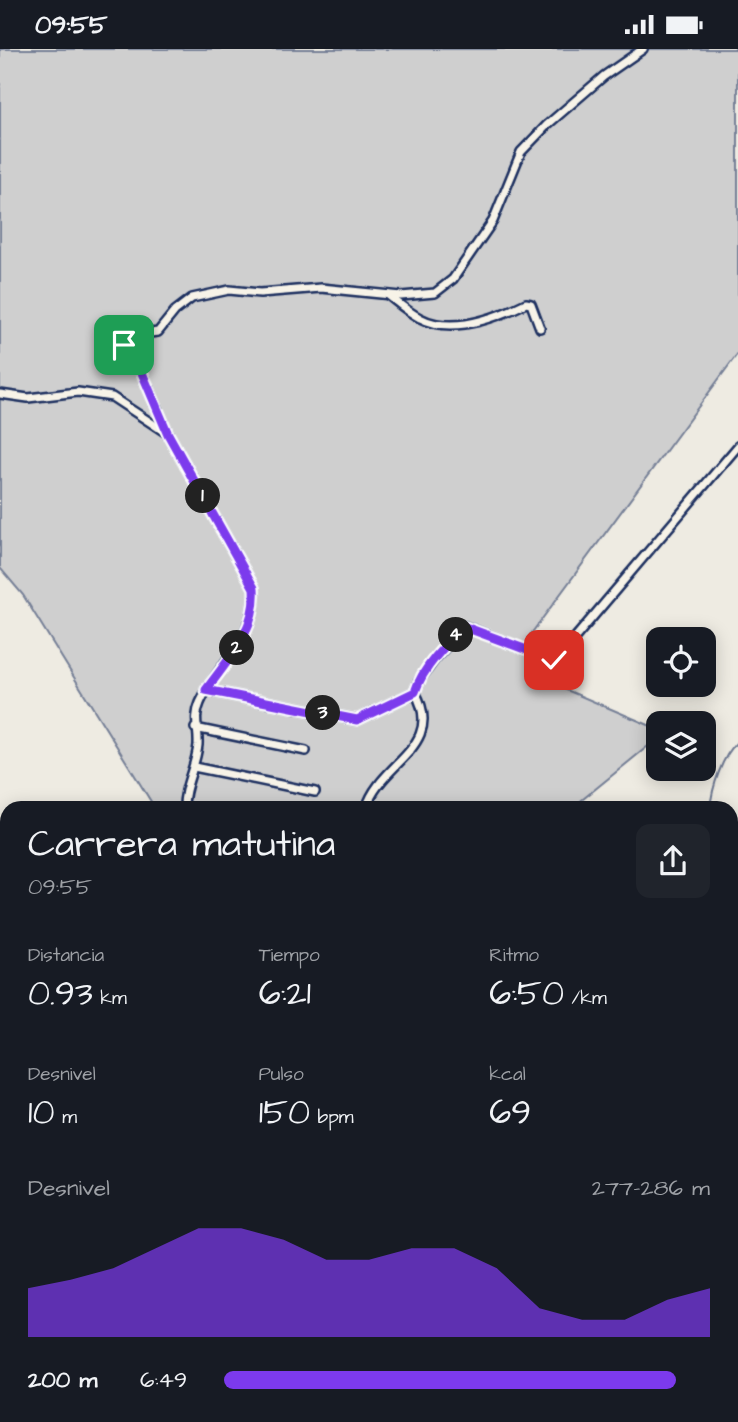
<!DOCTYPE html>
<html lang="es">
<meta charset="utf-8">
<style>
:root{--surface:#171b24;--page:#20242c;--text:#f1f3f6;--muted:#9ea1a6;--accent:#7c3aed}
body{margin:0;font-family:"Architects Daughter",sans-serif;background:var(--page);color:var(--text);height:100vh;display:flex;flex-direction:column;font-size:26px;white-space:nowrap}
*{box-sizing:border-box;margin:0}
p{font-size:23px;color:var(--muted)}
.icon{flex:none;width:38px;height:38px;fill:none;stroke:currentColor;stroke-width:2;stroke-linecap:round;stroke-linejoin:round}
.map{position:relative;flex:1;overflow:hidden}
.panel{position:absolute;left:0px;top:752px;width:738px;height:621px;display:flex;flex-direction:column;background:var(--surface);border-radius:21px 21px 0 0;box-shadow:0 4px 18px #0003}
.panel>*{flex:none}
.controls{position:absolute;left:646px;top:578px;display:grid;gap:14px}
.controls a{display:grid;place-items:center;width:70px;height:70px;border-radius:14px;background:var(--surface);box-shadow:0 4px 18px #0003;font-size:35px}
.pin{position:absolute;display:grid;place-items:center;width:60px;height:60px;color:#fff;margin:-30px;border-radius:14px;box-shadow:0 4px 10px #0006}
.km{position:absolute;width:35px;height:35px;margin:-18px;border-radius:50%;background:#222;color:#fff;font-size:19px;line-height:35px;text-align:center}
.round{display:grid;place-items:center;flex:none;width:74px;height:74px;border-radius:14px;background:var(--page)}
.overview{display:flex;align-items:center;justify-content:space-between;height:119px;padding:0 28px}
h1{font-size:38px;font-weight:600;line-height:52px}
.figures{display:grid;grid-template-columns:repeat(3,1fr);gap:10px;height:119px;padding:7px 28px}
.figures div{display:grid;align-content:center}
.figures b{font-size:35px;font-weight:600}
.figures small{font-size:19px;font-weight:400}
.figures p{font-size:19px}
.chart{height:196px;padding:14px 28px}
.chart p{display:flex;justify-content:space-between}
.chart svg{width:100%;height:126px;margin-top:7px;fill:var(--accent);opacity:.7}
ul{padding:0 28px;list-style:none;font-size:23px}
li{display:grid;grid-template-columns:112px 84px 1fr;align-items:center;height:52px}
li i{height:18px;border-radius:9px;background:var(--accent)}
.status{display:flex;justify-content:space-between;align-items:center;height:49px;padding:0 35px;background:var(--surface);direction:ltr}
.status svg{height:19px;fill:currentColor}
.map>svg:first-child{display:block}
.green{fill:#cfcfcf;stroke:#757f96;stroke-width:2}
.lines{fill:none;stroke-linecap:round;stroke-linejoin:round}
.stream{stroke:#6e7992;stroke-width:2}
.river{stroke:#a6abb5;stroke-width:10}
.minor-casing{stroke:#1b2f5e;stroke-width:12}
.major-casing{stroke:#1b2f5e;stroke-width:14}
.minor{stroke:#f7f3e8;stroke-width:7}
.major{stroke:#f7f3e8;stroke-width:9}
.route-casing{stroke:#fff;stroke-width:14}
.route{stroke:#7c3aed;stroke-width:9}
</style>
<div class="status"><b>09:55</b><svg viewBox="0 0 49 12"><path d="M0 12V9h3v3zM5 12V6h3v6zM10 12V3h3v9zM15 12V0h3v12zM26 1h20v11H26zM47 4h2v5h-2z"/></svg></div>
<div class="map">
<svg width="738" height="1373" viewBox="0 0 738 1373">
<rect width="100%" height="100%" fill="#eeebe2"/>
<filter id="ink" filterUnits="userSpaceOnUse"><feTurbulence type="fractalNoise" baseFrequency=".0143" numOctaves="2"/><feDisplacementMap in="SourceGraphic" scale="14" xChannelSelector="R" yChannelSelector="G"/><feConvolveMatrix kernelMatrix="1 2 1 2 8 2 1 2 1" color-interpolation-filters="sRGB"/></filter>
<g filter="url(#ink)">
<polygon class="green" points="0,0 738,0 738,304 528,589 557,637 658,680 658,689 572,759 155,759 23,546 0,519"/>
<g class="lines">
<g class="stream">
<path d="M 710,760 C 712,738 722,707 738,692"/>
<polyline points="550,1367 552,1373"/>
</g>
<polyline class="river" points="0,1189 7,1183"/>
<g class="minor-casing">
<g id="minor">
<path d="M 388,246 C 398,254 408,263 420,269 C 452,286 496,269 526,254 L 531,255 L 540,279"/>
<path d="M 0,345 L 28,349 L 78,343 L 112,348 L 168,385 L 254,539 C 257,588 218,613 200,654 C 193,670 199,680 198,696 C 196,718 183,738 184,760"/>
<polyline points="168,385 137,312 124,296 127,287 158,283 175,262 192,249 229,241 260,244 321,239 401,247 435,244 453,230 493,172 521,103 547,76 604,27 643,0"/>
<polyline points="206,641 357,671 415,643"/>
<polyline points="195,679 306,702"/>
<polyline points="194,718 315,743"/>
<path d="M 366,760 C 379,713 446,699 415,643 L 419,632 L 435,610 L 465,577 L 551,611 L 557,610 L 738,397"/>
<polyline points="0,807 7,805"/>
<polyline points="0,877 7,879"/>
<polyline points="732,940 738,925"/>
<polyline points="732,989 738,986"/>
<polyline points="0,1086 7,1088"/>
<polyline points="732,1280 738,1277"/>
<polyline points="142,1367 147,1373"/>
<polyline points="184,1373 185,1367"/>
<polyline points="299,1373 299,1367"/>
<polyline points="347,1373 347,1367"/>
<polyline points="370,1373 370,1367"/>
<polyline points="433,1373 433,1367"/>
<polyline points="613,1373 616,1367"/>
</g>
</g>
<g class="major-casing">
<g id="major">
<polyline points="0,1136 7,1139"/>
<polyline points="253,1373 253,1367"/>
<polyline points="390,1373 390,1367"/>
</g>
</g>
<use href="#minor" class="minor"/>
<use href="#major" class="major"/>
</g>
</g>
<g class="lines" filter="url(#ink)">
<g class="route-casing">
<path id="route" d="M 124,296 L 137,312 L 168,385 L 254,539 C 257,581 229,609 206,641 L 357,671 L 415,643 C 423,618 445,596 465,578 L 554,611"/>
</g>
<use href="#route" class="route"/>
</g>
</svg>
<div class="controls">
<a><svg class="icon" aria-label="locate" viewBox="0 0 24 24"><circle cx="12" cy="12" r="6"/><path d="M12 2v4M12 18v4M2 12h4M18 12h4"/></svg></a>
<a><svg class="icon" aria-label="layers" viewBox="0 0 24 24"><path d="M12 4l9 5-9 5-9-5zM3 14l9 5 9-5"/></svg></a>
</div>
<div class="pin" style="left:124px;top:296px;background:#1e9e55"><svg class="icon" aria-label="arrive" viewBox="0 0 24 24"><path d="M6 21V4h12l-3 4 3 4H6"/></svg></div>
<div class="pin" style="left:554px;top:611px;background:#d93025"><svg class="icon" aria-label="check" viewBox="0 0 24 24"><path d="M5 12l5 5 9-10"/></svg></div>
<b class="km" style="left:203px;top:447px">1</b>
<b class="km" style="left:237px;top:599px">2</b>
<b class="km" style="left:323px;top:664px">3</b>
<b class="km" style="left:456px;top:586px">4</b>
<section class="panel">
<div class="overview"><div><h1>Carrera matutina</h1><p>09:55</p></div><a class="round"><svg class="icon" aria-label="share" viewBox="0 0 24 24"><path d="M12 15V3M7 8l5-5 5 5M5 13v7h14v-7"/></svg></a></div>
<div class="figures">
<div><p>Distancia</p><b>0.93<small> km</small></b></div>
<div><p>Tiempo</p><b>6:21</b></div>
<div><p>Ritmo</p><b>6:50<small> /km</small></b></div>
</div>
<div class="figures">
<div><p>Desnivel</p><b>10<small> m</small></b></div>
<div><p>Pulso</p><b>150<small> bpm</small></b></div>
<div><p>kcal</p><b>69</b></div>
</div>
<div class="chart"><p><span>Desnivel</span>277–286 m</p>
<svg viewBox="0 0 160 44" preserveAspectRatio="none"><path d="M0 44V27L10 24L20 20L30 13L40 6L50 6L60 10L70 17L80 17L90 13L100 13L110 20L120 34L130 38L140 38L150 31L160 27V44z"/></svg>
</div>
<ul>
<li><b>200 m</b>6:49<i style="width:93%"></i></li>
</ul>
</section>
</div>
